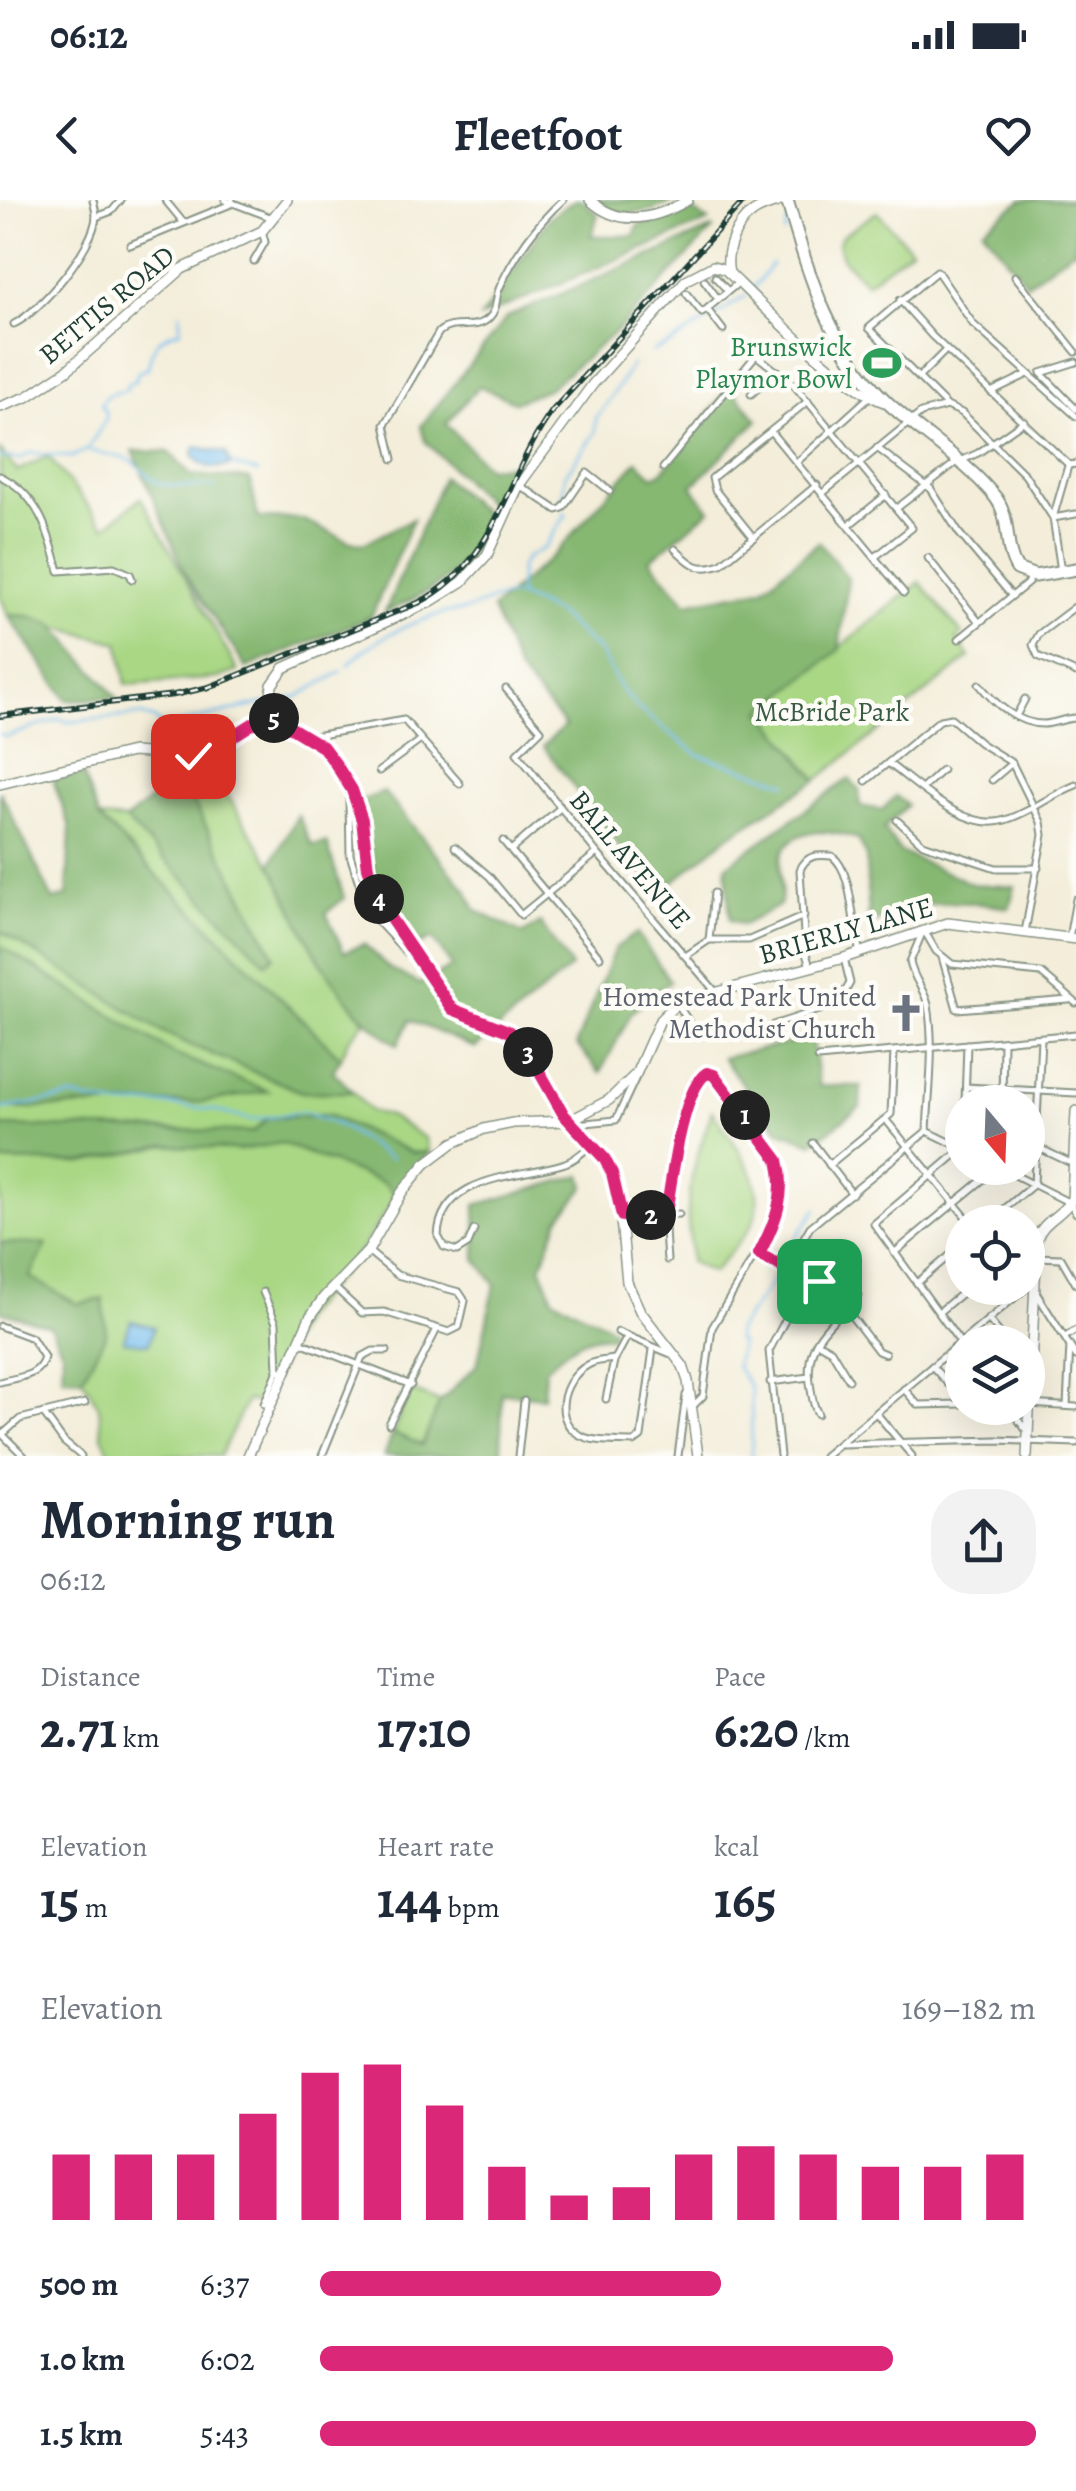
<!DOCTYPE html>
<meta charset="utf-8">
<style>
:root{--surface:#fff;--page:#f2f2f3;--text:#1f2937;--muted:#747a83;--accent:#db2777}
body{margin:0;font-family:Alegreya,serif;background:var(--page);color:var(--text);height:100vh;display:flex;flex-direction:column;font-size:38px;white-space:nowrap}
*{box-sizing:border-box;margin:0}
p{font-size:32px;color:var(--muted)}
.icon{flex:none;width:55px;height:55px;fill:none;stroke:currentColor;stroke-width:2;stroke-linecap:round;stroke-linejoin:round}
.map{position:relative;height:1256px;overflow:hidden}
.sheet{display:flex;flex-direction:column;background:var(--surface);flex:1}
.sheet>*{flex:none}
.needle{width:65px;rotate:161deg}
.controls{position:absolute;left:945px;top:885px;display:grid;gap:20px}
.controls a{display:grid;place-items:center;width:100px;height:100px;border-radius:50%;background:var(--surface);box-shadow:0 10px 40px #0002;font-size:50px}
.pin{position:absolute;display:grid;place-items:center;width:85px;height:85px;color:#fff;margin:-42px;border-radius:20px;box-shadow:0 5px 15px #0006}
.km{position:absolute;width:50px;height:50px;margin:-25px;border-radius:50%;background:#222;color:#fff;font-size:28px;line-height:50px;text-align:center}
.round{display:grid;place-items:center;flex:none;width:105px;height:105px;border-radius:40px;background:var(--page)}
.headline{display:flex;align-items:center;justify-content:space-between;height:170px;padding:0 40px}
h1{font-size:55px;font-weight:700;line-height:75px}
.metrics{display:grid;grid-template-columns:repeat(3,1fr);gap:15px;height:170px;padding:10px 40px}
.metrics div{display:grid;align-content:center}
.metrics b{font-size:50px;font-weight:700}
.metrics small{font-size:28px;font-weight:400}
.metrics p{font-size:28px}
.chart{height:280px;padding:20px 40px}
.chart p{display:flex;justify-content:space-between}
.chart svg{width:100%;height:180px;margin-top:10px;stroke:var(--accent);stroke-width:6}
ul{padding:0 40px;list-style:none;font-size:32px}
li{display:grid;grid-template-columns:160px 120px 1fr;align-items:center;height:75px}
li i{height:25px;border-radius:12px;background:var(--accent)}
.status{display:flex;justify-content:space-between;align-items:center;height:70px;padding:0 50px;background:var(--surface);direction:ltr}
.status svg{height:28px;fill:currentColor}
header{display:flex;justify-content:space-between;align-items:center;height:130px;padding:0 40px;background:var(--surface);font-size:45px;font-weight:700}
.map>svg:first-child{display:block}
.green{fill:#a9d784;stroke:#648a5c;stroke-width:2.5}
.forest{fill:#86b872;stroke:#527a53;stroke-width:2.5}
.water{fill:#76bdee;stroke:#4a7d91;stroke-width:2.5}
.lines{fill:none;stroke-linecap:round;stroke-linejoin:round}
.stream{stroke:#76bdee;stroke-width:2.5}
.street-casing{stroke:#899586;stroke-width:9}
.secondary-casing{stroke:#899586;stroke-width:12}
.primary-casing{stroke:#899586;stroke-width:15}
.street{stroke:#fff;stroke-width:5}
.secondary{stroke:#fff;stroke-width:9}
.primary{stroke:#fff;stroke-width:11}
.rail-casing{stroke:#1f3d34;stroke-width:6}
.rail{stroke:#fdfcf7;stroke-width:2.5;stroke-dasharray:8;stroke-linecap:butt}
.route-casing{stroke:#fff;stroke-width:20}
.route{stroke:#db2777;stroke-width:12}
.labels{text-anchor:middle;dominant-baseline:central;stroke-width:9;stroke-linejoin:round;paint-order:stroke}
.street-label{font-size:28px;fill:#1f3d34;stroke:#fdfcf7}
.leisure-label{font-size:28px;fill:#27864d;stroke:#fdfcf7;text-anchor:end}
.park-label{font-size:28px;fill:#3b5c44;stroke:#fdfcf7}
.worship-label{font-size:28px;fill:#5b616d;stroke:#fdfcf7;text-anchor:end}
</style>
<div class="status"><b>06:12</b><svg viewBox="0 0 49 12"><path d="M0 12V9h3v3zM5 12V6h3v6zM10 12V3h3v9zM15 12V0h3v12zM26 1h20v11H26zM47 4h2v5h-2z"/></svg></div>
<header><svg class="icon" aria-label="back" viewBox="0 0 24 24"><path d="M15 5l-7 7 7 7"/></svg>Fleetfoot<svg class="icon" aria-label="heart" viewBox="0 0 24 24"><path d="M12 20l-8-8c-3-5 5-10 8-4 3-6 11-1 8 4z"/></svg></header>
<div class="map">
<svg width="1076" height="1256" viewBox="0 0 1076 1256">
<rect width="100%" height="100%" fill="#fdfcf7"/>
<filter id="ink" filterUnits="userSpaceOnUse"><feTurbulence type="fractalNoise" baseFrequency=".01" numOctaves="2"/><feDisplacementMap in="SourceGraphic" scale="20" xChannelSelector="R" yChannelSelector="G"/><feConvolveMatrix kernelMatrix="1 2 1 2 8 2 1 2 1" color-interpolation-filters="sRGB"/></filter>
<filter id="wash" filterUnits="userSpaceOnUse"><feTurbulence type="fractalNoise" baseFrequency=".0048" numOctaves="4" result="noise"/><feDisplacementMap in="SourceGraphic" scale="40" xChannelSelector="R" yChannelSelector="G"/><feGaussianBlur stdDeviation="2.25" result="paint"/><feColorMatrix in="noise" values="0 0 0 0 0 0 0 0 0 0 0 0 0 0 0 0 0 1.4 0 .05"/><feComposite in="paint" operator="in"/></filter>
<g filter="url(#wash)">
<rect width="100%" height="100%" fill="#f3edd9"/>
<g class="green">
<polygon points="877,12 911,49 866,83 842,58 838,44 842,36"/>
<polygon points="0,250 17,271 48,256 105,327 141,298 238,471 218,478 126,485 119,443 8,415 0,396"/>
<polygon points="920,382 962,434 957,439 970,457 817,580 762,511"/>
<polygon points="211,570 271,664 318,758 365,822 348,841 341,858 99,618 126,620 266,762 274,755 189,594 171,583"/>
<polygon points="0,731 163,832 193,846 302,892 353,892 370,911 389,916 425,938 429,952 413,953 328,915 253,932 0,926 0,909 202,902 266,891 176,855 0,746"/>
<path d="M 712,911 C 733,943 772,983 752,1024 C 747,1035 722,1061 713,1073 L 690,1062 C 692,1045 687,1030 688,1013 C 688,979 701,944 712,911 Z"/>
<polygon points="282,943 384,983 396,996 361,1050 302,1118 262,1204 247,1200 220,1256 111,1256 102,1236 99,1207 82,1178 106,1134 103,1100 77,1104 29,1077 46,1044 0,1043 0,961 82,963 165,945 238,950"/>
<polygon points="410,1190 440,1202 422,1245 393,1233"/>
</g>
<g class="forest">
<polygon points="575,0 582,0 598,15 591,36 634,36 638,25 690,9 709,21 481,117 550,17"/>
<path d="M 595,0 L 677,0 C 654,12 616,22 595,0 Z"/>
<polygon points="1022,0 1076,0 1076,51 1074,49 1027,84 983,29"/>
<polygon points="714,28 620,128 548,189 515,202 479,186 446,224 487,267 517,265 495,310 425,241 421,226 507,117"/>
<polygon points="730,187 758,220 692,286 710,310 650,360 687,403 762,389 819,342 848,378 839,450 762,511 817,580 726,638 656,696 543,546 565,526 518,471 492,409 556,353 637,261 653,276 663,271"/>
<polygon points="133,251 169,252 191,275 250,279 258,318 302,319 350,342 363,344 413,319 371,417 246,468 186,375"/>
<path d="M 443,277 L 491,319 C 460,374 443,387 385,412 Z"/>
<polygon points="8,415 29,416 52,423 117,498 67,500"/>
<polygon points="83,574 99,618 341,858 333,871 353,892 302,892 193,846 163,832 0,731 0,591 53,700 67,696 70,627 53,580"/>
<path d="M 849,579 L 859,589 L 860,606 L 882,610 L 896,596 L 907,605 L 884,629 L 900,652 L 972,684 L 1015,687 L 1009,708 C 952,697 922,702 869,724 L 866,656 L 858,639 C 833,631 792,623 781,657 C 777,672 785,689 780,705 L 743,725 L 730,720 L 726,666 Z"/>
<polygon points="171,583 189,594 274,756 266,763 126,620"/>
<path d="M 384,592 L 467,691 L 476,710 L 523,734 L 540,723 L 571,767 L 475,848 L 410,820 L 398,845 C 335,806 303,730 271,664 L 298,615 L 312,646 L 327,643 L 344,698 L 326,713 L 344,752 L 364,744 L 389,768 L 420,784 L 452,766 L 432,738 L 413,748 C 396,718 378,689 370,655 C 365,635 369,621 361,601 Z"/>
<polygon points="637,733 670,781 632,812 600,873 576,844 615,748"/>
<polygon points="0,746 176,855 268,891 202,902 0,909"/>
<polygon points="812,838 819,886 861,886 860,907 813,943 780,931 722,858"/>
<polygon points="328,915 413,953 429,952 396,996 384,983 282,943 238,950 165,945 82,963 0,961 0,926 253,932 268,918"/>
<path d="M 582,975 L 585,987 L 559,1019 L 541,1067 L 553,1098 L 614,1129 L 611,1136 C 584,1133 564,1151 545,1169 L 543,1197 L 502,1193 L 501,1256 L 384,1256 L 393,1233 L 422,1245 L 440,1202 L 477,1165 L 495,1084 L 476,1059 L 476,1005 Z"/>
<polygon points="0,1043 47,1044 30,1077 77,1104 103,1099 106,1134 82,1178 62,1177 63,1153 50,1126 0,1111"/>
</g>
<g class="water">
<path d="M 198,247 L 226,253 L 231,265 C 215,269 204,270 193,256 L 194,249 Z"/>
<polygon points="131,1121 154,1127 149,1144 123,1141"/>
</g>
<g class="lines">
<g class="stream">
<polyline points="794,2 796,0"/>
<polyline points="785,33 787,22"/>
<polyline points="752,90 772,64"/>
<polyline points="653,151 670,144 746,96"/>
<polyline points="87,250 128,259"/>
<path d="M 0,257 L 21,259 L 30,253 L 71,257 L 87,250 L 106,219 L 106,212 L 101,204 L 108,195 L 127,190 L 127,184 L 136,180 L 137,173 L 148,168 C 152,145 158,137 180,130 L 180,113"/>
<path d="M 130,260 C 140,266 146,275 155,281 C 166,288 199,286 214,287"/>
<polyline points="231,265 258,272"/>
<path d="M 562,304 L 565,275 L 595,233 L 596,218 C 601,213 630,170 632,164"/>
<polyline points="519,396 558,414 600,452 620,488 639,509 697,554 787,583"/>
<path d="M 348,466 C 369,440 412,422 444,413 C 451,411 460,412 467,410 C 486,404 499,394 519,396 L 520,368 L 526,358 L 544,348 L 566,315 L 564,312"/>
<polyline points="274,502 297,497 341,472"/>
<polyline points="0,534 6,537 59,519 69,522 139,515 154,519 164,527 265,503"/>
<polyline points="0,909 72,897 117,906 161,904 213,910 252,920 304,912 341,926 391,959"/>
<polyline points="784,1062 799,1033 817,1009"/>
<polyline points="752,1256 751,1189 736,1166 740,1143 736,1139 737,1130 775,1078"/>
</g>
</g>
</g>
<g filter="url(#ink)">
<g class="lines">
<g class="street-casing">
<g id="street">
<polyline points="165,0 183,22"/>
<polyline points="225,0 270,17"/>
<polyline points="96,17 112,11 121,0"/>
<polyline points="130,45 231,4 232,0"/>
<polyline points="254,61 265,42 262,31"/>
<polyline points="1015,76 1076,152"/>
<polyline points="715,77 728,91"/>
<polyline points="704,80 718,99"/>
<polyline points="686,93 702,113 738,83"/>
<polyline points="900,100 932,136 1069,265 1076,264"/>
<polyline points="707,109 723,130"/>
<path d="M 14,124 C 41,111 95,46 96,16 C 96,11 94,5 93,0"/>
<polyline points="1076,162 1041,173 1076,209"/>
<polyline points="919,177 945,151"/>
<polyline points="991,192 1028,174"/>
<polyline points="751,194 778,171"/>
<polyline points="771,232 904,393"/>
<polyline points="877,248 931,289 959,333 1011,395"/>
<path d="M 393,259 L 385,225 L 439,132 C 454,119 475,132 489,118 C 498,109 495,100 499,89 C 513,57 537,23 563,0"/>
<polyline points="798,261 869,197"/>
<polyline points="1068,266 1053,318 1076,314"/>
<polyline points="663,268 756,155 794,185 912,328 875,357"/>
<path d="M 0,276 C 38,294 49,332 59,371 L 114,367 L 130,374 L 132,379"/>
<polyline points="519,285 557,310 563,308 587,273 610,291"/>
<polyline points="824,292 921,213 947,206"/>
<polyline points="897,308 954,264 978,253 1024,221"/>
<polyline points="849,325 886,295"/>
<polyline points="754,338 715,290 712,278 808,201"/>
<path d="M 675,349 C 692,365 698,372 721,364 L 817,285"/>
<polyline points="928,358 979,422"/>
<polyline points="1061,371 1053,318 1025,275 962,213 947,206 869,128 937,71 973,124 1076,216"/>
<polyline points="1076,406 1039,434 1033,445 1038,456 1076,473"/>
<polyline points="959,439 1028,383 1031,376"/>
<path d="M 979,484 C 994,503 1017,524 1043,524 C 1054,524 1064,518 1076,518"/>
<polyline points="506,489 541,530 517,553 597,653 715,791"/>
<polyline points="1016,516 1025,499"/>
<polyline points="309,537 404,520 460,584"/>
<path d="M 888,563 C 917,584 966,633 1005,620 C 1030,613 1052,594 1076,585"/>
<polyline points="379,571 421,540"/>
<polyline points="992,580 1012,563"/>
<polyline points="866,581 940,520 951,518 980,543 1012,563 1041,622 1043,635 1025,732"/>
<polyline points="923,588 942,570"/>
<polyline points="349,599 350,655 368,711 408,754"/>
<polyline points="897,620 923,644 996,668 1038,668"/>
<polyline points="503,641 600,757"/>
<polyline points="455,647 489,676 521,715 597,653"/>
<polyline points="511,650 560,608"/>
<polyline points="925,732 936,751 952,764 1041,773 1076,803"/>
<polyline points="1069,738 1076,699"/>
<polyline points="709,740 714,693"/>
<polyline points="687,755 709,740 749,740 804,716"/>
<polyline points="942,757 957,809 1069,800"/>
<path d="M 810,767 L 805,750 L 800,670 C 807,654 817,655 832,656 C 854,672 851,725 860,752"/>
<polyline points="677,803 697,835"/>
<polyline points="773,825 838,804 850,783 844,758"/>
<polyline points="818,858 1076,834"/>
<polyline points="966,887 1076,893"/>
<polyline points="965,902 967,844"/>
<polyline points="1002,902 1003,841"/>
<polyline points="886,920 970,1022"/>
<polyline points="575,924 616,920 638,873"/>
<polyline points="927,931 962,948"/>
<polyline points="813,943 852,994"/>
<polyline points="1037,947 1073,964"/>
<polyline points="962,949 874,1024 962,1145"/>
<polyline points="829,965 891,914 894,852"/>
<polyline points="1001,968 1070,1003 1076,1013"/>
<polyline points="622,1017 679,1014"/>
<polyline points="989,1022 1034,984 1041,838"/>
<path d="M 474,1030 L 468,1044 L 457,1051 L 444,1047 L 438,1036 C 441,973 522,978 565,963 C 575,960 583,952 591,945"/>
<polyline points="759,1053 815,1082 822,1078 838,1054"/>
<polyline points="894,1053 997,968"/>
<polyline points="1036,1057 1061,1058 1076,1084"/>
<path d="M 667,1060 C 666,1047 665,1034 665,1021 C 666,991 683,887 707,873 L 718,880 L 778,961 L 781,973 L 778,1016 L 712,1128 L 703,1196 L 692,1207"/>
<path d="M 786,1068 L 810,1027 L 927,931 C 929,889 935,847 928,805 C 925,790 913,779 910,762 L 923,731"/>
<polyline points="917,1083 962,1045"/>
<polyline points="334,1087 362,1113 384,1112 449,1132 459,1127 465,1101 459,1092 397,1075 368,1051"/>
<polyline points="1035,1091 1076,1156"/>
<polyline points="263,1092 276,1123 278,1170 286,1172"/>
<polyline points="846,1109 878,1151 885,1154"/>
<polyline points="939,1112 968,1088"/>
<polyline points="988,1119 1007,1142"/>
<path d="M 0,1126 L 32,1138 L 44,1157 C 40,1177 17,1177 0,1182"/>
<polyline points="618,1132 671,1154"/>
<polyline points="1065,1137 1076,1130"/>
<polyline points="300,1142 411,1185"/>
<polyline points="817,1142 831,1150 849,1180"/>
<path d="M 615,1159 C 608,1160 599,1160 592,1163 C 565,1174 550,1217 578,1234 C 592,1243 618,1241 634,1242 L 641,1237 L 653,1149"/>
<polyline points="932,1166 948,1184"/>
<polyline points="770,1182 809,1177"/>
<polyline points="904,1189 918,1205 962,1204"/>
<polyline points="606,1199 614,1161 627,1137"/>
<polyline points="264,1204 278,1170"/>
<polyline points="1029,1204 1076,1207"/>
<polyline points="1067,1206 1070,1145"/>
<polyline points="1009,1208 1026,1230"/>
<polyline points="43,1213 64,1242 81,1256"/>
<polyline points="876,1213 912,1256"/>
<path d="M 818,1214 C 812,1204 812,1194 810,1183 C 804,1139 832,1124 858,1095"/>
<polyline points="389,1224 437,1129"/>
<polyline points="0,1232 24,1256"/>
<polyline points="3,1234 20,1219 85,1203"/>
<polyline points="841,1244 997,1240 1076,1243"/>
<polyline points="322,1256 362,1157 373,1151 387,1151"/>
<polyline points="518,1256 524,1201"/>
<polyline points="678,1256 686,1195"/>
<polyline points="780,1256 769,1151 806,1080"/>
<polyline points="824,1256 1025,1089"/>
</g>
</g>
<g class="secondary-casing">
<g id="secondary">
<path d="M 590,0 C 620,28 656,19 688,0"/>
<path d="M 729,73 C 724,53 735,25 752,13 C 761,6 773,4 783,0"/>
<polyline points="0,207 27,197 66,171 182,69 262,31 287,0"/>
<polyline points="269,514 323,547 345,578 362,621 368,668 382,706 441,798 458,813 508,831 523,843 564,915 603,959 612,973 618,989 627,1082 640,1111 683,1166 688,1181 698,1256"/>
<path d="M 269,514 L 272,485 L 284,468 L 430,402 L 462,382 L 487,355 L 519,285 L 593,184 L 686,80 L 713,66 L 726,70 C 759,102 848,194 888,203"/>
<polyline points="0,584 132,552 193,556 216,547 269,514"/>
<polyline points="248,1256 310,1117 324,1097 368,1051 402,992 425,964 453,943 484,929 513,923 569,921 609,900 636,874 660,820 677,803 844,758 948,723 1076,739"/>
<path d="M 1027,1256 L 1037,1039 C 1042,1021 1063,1015 1072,999 L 1076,911"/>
</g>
</g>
<g class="primary-casing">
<path id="primary" d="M 787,0 C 809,75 828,146 887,202 C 922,235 966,260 996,298 C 1012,320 1003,347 1017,369 L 1035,376 L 1076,369"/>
</g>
<use href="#street" class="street"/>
<use href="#secondary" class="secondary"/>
<use href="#primary" class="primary"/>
<g class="rail-casing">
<path id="rail" d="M 0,516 L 174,495 L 209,487 L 418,403 C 500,361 503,278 553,210 L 745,0"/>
</g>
<use href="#rail" class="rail"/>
</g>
</g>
<g class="lines" filter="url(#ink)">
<g class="route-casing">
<path id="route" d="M 193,556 L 216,547 L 268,514 L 323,547 L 335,563 L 352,590 L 362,620 L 368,668 L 382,706 L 452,809 L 508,831 L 523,843 L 564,915 L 604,958 L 612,973 L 622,1016 L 666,1014 C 671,984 682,888 707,873 L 714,875 L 778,960 C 787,996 775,1023 759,1054 L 811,1082 L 819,1081"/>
</g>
<use href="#route" class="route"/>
</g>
<defs>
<g id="stadium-bare" transform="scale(3)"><path d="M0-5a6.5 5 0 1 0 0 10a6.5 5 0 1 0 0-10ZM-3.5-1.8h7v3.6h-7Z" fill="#2e9e5b" stroke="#fdfcf7" stroke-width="2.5" paint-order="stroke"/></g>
<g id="church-bare" transform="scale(3)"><path d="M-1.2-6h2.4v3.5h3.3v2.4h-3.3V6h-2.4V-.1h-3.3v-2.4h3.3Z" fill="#6b7280" stroke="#fdfcf7" stroke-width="2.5" paint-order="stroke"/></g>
</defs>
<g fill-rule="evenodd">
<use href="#stadium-bare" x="882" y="163"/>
<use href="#church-bare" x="906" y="813"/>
</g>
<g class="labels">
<g class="street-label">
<text transform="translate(107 105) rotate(-40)">BETTIS ROAD</text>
<text transform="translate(630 660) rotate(50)">BALL AVENUE</text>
<text transform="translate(846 731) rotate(-16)">BRIERLY LANE</text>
</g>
<g class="leisure-label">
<text x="852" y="147">Brunswick<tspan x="852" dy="32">Playmor Bowl</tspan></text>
</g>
<g class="park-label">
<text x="832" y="512">McBride Park</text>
</g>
<g class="worship-label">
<text x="876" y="797">Homestead Park United<tspan x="876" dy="32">Methodist Church</tspan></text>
</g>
</g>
</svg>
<div class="controls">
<a><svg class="needle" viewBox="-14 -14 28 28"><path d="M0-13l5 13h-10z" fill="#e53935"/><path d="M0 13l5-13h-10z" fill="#747a83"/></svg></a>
<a><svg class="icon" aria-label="locate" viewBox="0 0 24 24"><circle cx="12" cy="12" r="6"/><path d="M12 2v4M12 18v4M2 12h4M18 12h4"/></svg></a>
<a><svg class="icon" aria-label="layers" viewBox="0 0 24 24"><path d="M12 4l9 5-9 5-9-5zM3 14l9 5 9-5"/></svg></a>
</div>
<div class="pin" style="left:819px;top:1081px;background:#1e9e55"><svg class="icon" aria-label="arrive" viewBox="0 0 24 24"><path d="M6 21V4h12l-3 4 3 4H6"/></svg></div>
<div class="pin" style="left:193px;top:556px;background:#d93025"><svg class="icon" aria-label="check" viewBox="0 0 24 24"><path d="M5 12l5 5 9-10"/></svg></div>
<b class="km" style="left:745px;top:915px">1</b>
<b class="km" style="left:651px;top:1015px">2</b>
<b class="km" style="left:528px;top:852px">3</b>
<b class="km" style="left:379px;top:699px">4</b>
<b class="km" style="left:274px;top:518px">5</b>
</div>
<section class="sheet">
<div class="headline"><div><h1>Morning run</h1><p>06:12</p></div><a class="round"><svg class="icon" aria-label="share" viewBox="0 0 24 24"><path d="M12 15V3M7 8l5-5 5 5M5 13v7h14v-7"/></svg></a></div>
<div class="metrics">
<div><p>Distance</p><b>2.71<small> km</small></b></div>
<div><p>Time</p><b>17:10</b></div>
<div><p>Pace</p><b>6:20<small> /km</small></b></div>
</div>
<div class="metrics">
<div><p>Elevation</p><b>15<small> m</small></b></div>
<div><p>Heart rate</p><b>144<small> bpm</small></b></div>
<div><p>kcal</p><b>165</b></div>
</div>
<div class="chart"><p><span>Elevation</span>169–182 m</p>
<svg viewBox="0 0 160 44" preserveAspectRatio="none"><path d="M5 44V28M15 44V28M25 44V28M35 44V18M45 44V8M55 44V6M65 44V16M75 44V31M85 44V38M95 44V36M105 44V28M115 44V26M125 44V28M135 44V31M145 44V31M155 44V28"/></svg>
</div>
<ul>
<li><b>500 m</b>6:37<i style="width:56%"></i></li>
<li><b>1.0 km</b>6:02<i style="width:80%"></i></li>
<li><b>1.5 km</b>5:43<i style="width:100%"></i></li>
</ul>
</section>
